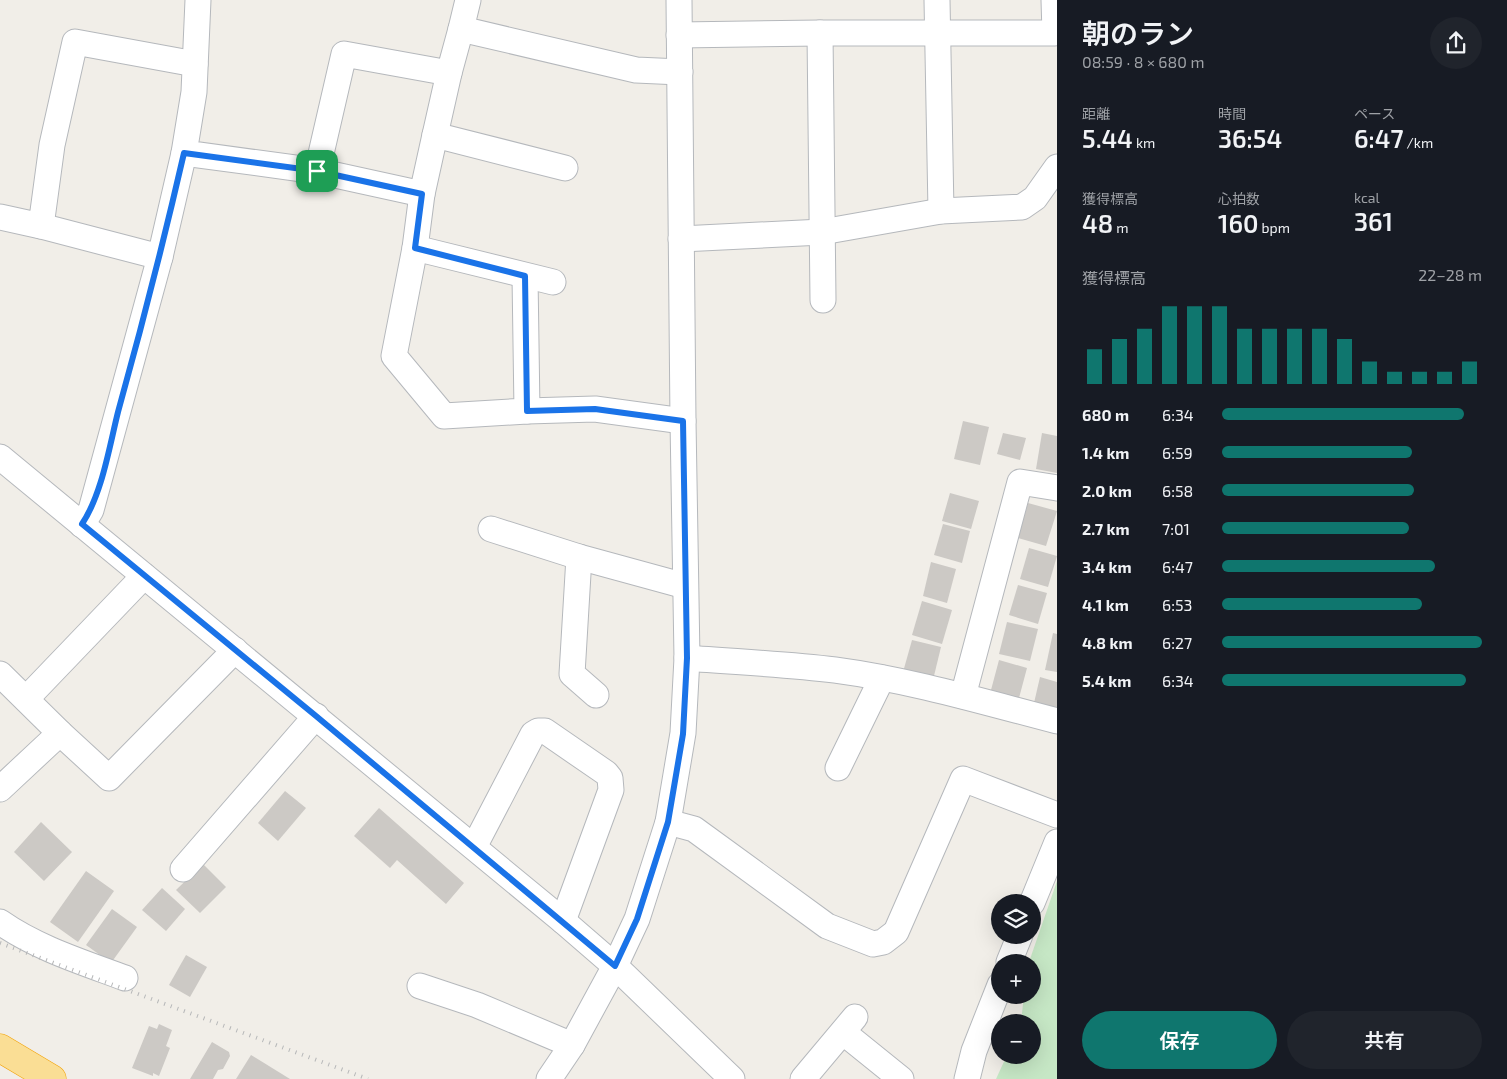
<!DOCTYPE html>
<html lang="ja">
<meta charset="utf-8">
<style>
:root{--surface:#171b24;--page:#20242c;--text:#f1f3f6;--muted:#9ea1a6;--accent:#0f766e}
body{margin:0;font-family:"Exo 2","Noto Sans JP",sans-serif;background:var(--page);color:var(--text);height:100vh;display:flex;flex-direction:column;font-size:19px;white-space:nowrap}
*{box-sizing:border-box;margin:0}
p{font-size:16px;color:var(--muted)}
.icon{flex:none;width:28px;height:28px;fill:none;stroke:currentColor;stroke-width:2;stroke-linecap:round;stroke-linejoin:round}
.map{position:relative;flex:1;overflow:hidden}
.side{display:flex;flex-direction:column;background:var(--surface);width:450px}
.side>*{flex:none}
.tools{position:absolute;left:991px;top:894px;display:grid;gap:10px}
.tools a{display:grid;place-items:center;width:50px;height:50px;border-radius:50%;background:var(--surface);box-shadow:0 5px 20px #0002;font-size:25px}
.pin{position:absolute;display:grid;place-items:center;width:42px;height:42px;color:#fff;margin:-21px;border-radius:10px;box-shadow:0 2px 8px #0006}
.round{display:grid;place-items:center;flex:none;width:52px;height:52px;border-radius:26px;background:var(--page)}
.head{display:flex;align-items:center;justify-content:space-between;height:85px;padding:0 25px}
h1{font-size:28px;font-weight:600;line-height:38px}
.figures{display:grid;grid-template-columns:repeat(3,1fr);gap:8px;height:85px;padding:5px 25px}
.figures div{display:grid;align-content:center}
.figures b{font-size:25px;font-weight:600}
.figures small{font-size:14px;font-weight:400}
.figures p{font-size:14px}
.chart{height:140px;padding:10px 25px}
.chart p{display:flex;justify-content:space-between}
.chart svg{width:100%;height:90px;margin-top:5px;stroke:var(--accent);stroke-width:6}
.button{display:flex;gap:10px;margin-top:auto;padding:10px 25px}
.button a{flex:1;height:58px;border-radius:30px;background:var(--accent);color:#fff;font-size:20px;font-weight:600;line-height:58px;text-align:center}
.button a+a{background:var(--page);color:var(--text)}
ul{padding:0 25px;list-style:none;font-size:16px}
li{display:grid;grid-template-columns:80px 60px 1fr;align-items:center;height:38px}
li i{height:12px;border-radius:6px;background:var(--accent)}
main{display:flex;flex:1;min-height:0}
.map>svg:first-child{display:block}
.green{fill:#c6e7c5}
.building{fill:#ccc9c5}
.lines{fill:none;stroke-linecap:round;stroke-linejoin:round}
.minor-casing{stroke:#b5b8bc;stroke-width:27}
.highway-casing{stroke:#f3a206;stroke-width:29}
.minor{stroke:#fff;stroke-width:25}
.highway{stroke:#fade95;stroke-width:28}
.rail{stroke:#b6b7b8;stroke-width:4;stroke-dasharray:1 6;stroke-linecap:butt}
.route-casing{stroke:#fff;stroke-width:10}
.route{stroke:#1a73e8;stroke-width:6}
</style>
<main>
<div class="map">
<svg width="1057" height="1079" viewBox="0 0 1057 1079">
<rect width="100%" height="100%" fill="#f1eee8"/>
<polygon class="green" points="1057,881 1057,1079 996,1079 1007,1055 1032,1055 1032,1022 1021,1022 1024,995 1032,995 1032,962 1029,962"/>
<g class="building">
<polygon points="963,421 989,427 980,465 954,459"/>
<polygon points="1003,433 1026,438 1020,460 997,454"/>
<polygon points="1042,433 1057,436 1057,473 1036,469"/>
<polygon points="950,493 979,501 971,529 942,521"/>
<polygon points="1028,503 1057,511 1046,546 1018,538"/>
<polygon points="943,524 970,531 962,563 934,555"/>
<polygon points="1029,548 1057,556 1048,587 1020,579"/>
<polygon points="931,562 956,569 947,603 923,596"/>
<polygon points="1018,585 1047,593 1038,624 1009,615"/>
<polygon points="922,601 952,610 942,644 912,635"/>
<polygon points="1007,622 1038,629 1030,661 999,654"/>
<polygon points="1053,633 1057,634 1057,672 1045,670"/>
<polygon points="912,640 941,647 933,680 903,672"/>
<polygon points="999,660 1027,668 1019,698 991,690"/>
<polygon points="1040,677 1057,682 1057,709 1034,703"/>
<polygon points="285,791 306,808 278,841 258,823"/>
<polygon points="379,808 464,883 446,904 397,860 390,868 354,836"/>
<polygon points="41,822 72,852 44,881 14,852"/>
<polygon points="203,864 226,887 200,913 176,890"/>
<polygon points="86,871 114,891 78,942 50,922"/>
<polygon points="162,888 185,909 166,931 142,910"/>
<polygon points="112,909 137,927 111,963 86,945"/>
<polygon points="186,955 207,967 190,997 169,985"/>
<polygon points="159,1024 172,1030 166,1046 170,1048 159,1076 153,1073 153,1076 132,1068 149,1026 157,1029"/>
<polygon points="212,1042 229,1052 230,1056 223,1069 218,1070 213,1079 190,1079"/>
<polygon points="251,1055 290,1079 236,1079"/>
</g>
<g class="lines">
<g class="minor-casing">
<g id="minor">
<polyline points="198,0 194,92 184,153 317,171 344,54 449,73 461,29"/>
<polyline points="468,0 461,29 636,70 680,72"/>
<polyline points="937,0 941,211"/>
<polyline points="820,33 823,300"/>
<polyline points="679,35 820,33 1055,33 1054,0"/>
<polyline points="449,73 435,135 565,168"/>
<polyline points="317,171 422,194 435,135"/>
<polyline points="422,194 415,248 553,282"/>
<polyline points="0,217 41,226 52,145 75,42 195,64"/>
<polyline points="41,226 160,257 184,153"/>
<polyline points="681,239 822,232 941,211 1022,207 1035,198 1057,167"/>
<polyline points="415,248 394,356 444,416 527,411 525,276"/>
<polyline points="527,411 595,409 683,421"/>
<polyline points="0,457 563,921 615,966 732,1079"/>
<polyline points="82,525 91,510 160,257"/>
<polyline points="491,529 579,557 685,586"/>
<polyline points="579,557 572,674 596,695"/>
<path d="M 687,658 C 736,662 786,664 835,670 C 910,680 984,702 1057,721"/>
<polyline points="0,674 60,733 0,789"/>
<polyline points="963,696 1020,482 1057,488"/>
<polyline points="26,699 144,576"/>
<polyline points="60,733 109,778 235,650"/>
<polyline points="838,768 882,678"/>
<polyline points="668,822 694,829 827,926 873,944 883,942 896,932 963,779 1057,815"/>
<polyline points="474,847 533,734 538,731 545,731 606,773 610,778 611,790 563,921"/>
<polyline points="183,869 316,716"/>
<polyline points="1032,903 1057,842"/>
<path d="M 0,922 C 37,948 82,962 125,978"/>
<polyline points="1009,962 1020,935"/>
<polyline points="420,986 477,1005 572,1045"/>
<polyline points="844,1033 901,1079"/>
<polyline points="549,1079 572,1045 615,966 637,919 668,822 683,733 687,658 683,421 679,0"/>
<polyline points="803,1079 855,1017"/>
<polyline points="967,1079 974,1051 1000,985"/>
</g>
</g>
<g class="highway-casing">
<polyline id="highway" points="0,1048 52,1079"/>
</g>
<use href="#minor" class="minor"/>
<use href="#highway" class="highway"/>
<polyline class="rail" points="0,943 368,1079"/>
</g>
<g class="lines">
<g class="route-casing">
<path id="route" d="M 184,153 L 317,171 L 422,194 L 415,248 L 525,276 L 527,411 L 595,409 L 683,421 L 687,658 L 683,734 L 668,822 L 637,919 L 615,966 L 316,716 L 82,524 C 102,494 109,448 118,412 C 142,326 164,240 184,153 Z"/>
</g>
<use href="#route" class="route"/>
</g>
</svg>
<div class="tools">
<a><svg class="icon" aria-label="layers" viewBox="0 0 24 24"><path d="M12 4l9 5-9 5-9-5zM3 14l9 5 9-5"/></svg></a>
<a>+</a>
<a>−</a>
</div>
<div class="pin" style="left:317px;top:171px;background:#1e9e55"><svg class="icon" aria-label="arrive" viewBox="0 0 24 24"><path d="M6 21V4h12l-3 4 3 4H6"/></svg></div>
</div>
<section class="side">
<div class="head"><div><h1>朝のラン</h1><p>08:59 · 8 × 680 m</p></div><a class="round"><svg class="icon" aria-label="share" viewBox="0 0 24 24"><path d="M12 15V3M7 8l5-5 5 5M5 13v7h14v-7"/></svg></a></div>
<div class="figures">
<div><p>距離</p><b>5.44<small> km</small></b></div>
<div><p>時間</p><b>36:54</b></div>
<div><p>ペース</p><b>6:47<small> /km</small></b></div>
</div>
<div class="figures">
<div><p>獲得標高</p><b>48<small> m</small></b></div>
<div><p>心拍数</p><b>160<small> bpm</small></b></div>
<div><p>kcal</p><b>361</b></div>
</div>
<div class="chart"><p><span>獲得標高</span>22–28 m</p>
<svg viewBox="0 0 160 44" preserveAspectRatio="none"><path d="M5 44V27M15 44V22M25 44V17M35 44V6M45 44V6M55 44V6M65 44V17M75 44V17M85 44V17M95 44V17M105 44V22M115 44V33M125 44V38M135 44V38M145 44V38M155 44V33"/></svg>
</div>
<ul>
<li><b>680 m</b>6:34<i style="width:93%"></i></li>
<li><b>1.4 km</b>6:59<i style="width:73%"></i></li>
<li><b>2.0 km</b>6:58<i style="width:74%"></i></li>
<li><b>2.7 km</b>7:01<i style="width:72%"></i></li>
<li><b>3.4 km</b>6:47<i style="width:82%"></i></li>
<li><b>4.1 km</b>6:53<i style="width:77%"></i></li>
<li><b>4.8 km</b>6:27<i style="width:100%"></i></li>
<li><b>5.4 km</b>6:34<i style="width:94%"></i></li>
</ul>
<div class="button"><a>保存</a><a>共有</a></div>
</section>
</main>
